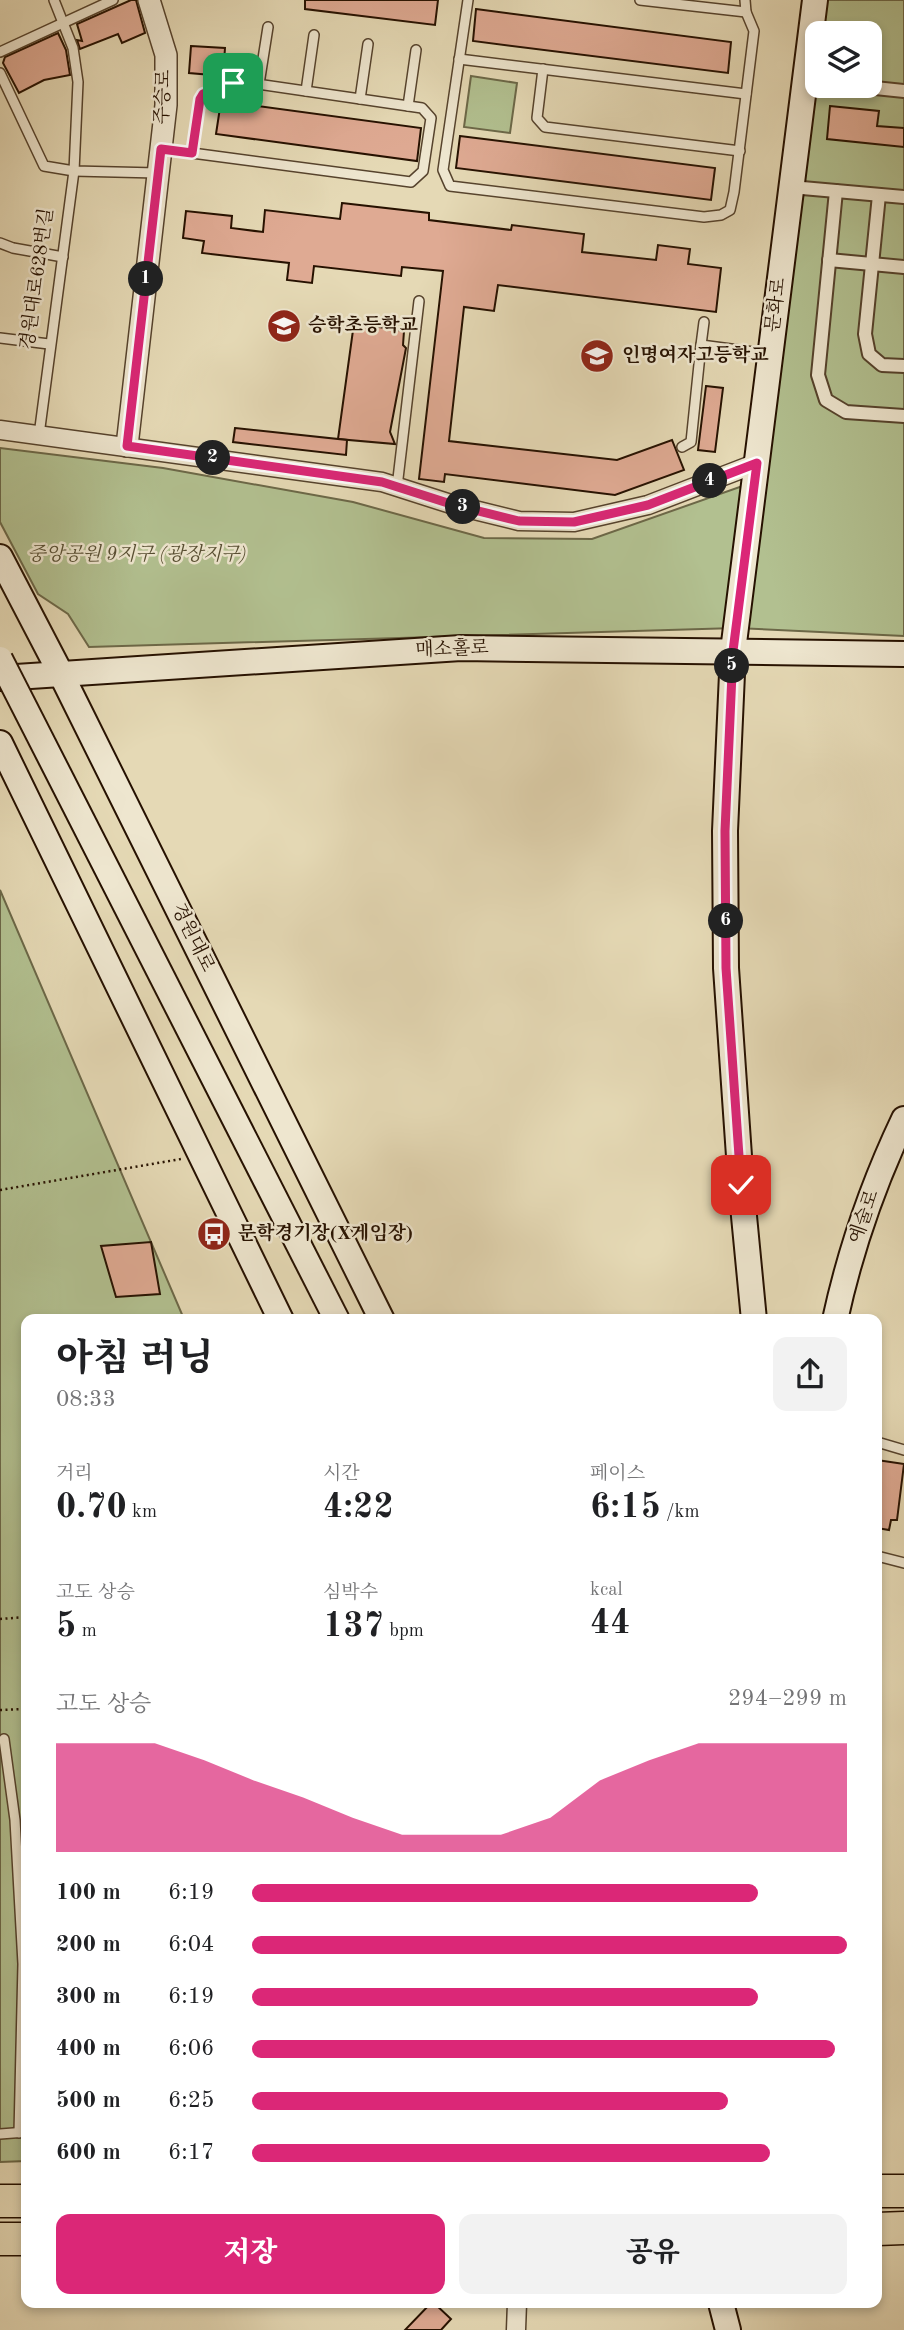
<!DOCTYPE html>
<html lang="ko">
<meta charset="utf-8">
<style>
:root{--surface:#fff;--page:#f2f2f2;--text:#202124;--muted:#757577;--accent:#db2777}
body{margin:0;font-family:"Old Standard TT","Noto Serif KR",serif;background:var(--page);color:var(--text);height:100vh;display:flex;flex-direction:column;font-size:26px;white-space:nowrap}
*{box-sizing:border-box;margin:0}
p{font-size:23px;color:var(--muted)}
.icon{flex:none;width:38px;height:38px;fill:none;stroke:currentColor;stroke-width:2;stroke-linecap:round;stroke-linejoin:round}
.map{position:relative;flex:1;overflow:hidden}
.drawer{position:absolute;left:21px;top:1314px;width:861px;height:994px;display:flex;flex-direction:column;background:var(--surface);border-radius:14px;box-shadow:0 4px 10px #0003}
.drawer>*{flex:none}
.tools{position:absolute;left:805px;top:21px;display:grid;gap:14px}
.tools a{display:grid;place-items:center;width:77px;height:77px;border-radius:14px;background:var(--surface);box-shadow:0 4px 10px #0003;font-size:35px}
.pin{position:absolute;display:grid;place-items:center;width:60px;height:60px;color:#fff;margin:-30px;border-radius:14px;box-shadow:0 4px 10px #0006}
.km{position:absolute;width:35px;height:35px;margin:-18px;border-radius:50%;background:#222;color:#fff;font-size:19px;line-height:35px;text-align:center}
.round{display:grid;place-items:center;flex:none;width:74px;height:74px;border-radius:14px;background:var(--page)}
.overview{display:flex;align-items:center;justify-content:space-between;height:119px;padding:0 35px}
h1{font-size:38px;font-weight:800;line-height:52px}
.figures{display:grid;grid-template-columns:repeat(3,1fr);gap:10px;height:119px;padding:7px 35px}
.figures div{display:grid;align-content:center}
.figures b{font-size:35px;font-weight:800}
.figures small{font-size:19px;font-weight:400}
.figures p{font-size:19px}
.chart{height:196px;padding:14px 35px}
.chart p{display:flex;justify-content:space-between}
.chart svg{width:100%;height:126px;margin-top:7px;fill:var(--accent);opacity:.7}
.cta{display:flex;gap:14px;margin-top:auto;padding:14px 35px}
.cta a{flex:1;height:80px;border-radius:14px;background:var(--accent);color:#fff;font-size:28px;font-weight:800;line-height:80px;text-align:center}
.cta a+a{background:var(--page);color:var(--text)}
ul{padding:0 35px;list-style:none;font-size:23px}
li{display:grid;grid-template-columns:112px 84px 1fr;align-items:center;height:52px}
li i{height:18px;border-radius:9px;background:var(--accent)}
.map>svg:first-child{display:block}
.green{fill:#b2c090;stroke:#6c6848;stroke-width:2;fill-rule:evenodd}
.building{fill:#dfaa93;stroke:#261100;stroke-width:2}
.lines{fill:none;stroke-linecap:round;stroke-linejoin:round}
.service-casing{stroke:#56432d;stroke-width:12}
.pedestrian-casing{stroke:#56432d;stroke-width:16}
.minor-casing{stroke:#56432d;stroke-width:21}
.tertiary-casing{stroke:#56432d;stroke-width:24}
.secondary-casing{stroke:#261100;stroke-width:28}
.motorway-casing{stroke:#261100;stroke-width:35}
.path{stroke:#261100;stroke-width:2.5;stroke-dasharray:2 3.5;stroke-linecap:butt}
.service{stroke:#eee6cf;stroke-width:9}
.pedestrian{stroke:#eee6cf;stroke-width:12}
.minor{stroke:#eee6cf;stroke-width:18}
.tertiary{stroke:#eee6cf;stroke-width:21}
.secondary{stroke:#eee6cf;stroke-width:24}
.motorway{stroke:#e5d9b5;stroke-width:32}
.secondary-bridge-casing{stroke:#261100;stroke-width:28;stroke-linecap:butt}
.secondary-bridge{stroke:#eee6cf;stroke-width:24}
.route-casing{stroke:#fff;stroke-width:14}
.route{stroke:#db2777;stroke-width:9}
.labels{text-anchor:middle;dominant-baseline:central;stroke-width:5;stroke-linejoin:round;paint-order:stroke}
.street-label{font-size:19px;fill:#261100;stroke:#eee6cf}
.poi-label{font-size:19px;font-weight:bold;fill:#261100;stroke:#eee6cf;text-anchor:start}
.park-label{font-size:19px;font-style:italic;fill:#574e32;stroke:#eee6cf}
</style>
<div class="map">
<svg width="904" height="2330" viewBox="0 0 904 2330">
<rect width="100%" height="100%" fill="#e5d9b5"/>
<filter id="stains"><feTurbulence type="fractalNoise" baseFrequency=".00286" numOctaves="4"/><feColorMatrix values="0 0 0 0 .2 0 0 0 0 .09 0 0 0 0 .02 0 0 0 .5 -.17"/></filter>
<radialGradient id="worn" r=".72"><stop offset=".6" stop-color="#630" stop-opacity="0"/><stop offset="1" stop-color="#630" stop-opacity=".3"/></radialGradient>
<g class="green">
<path d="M 815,0 L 904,0 L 904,636 L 736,628 L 89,647 L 68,614 L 38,594 L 0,522 L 0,448 L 163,468 L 353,502 L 484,538 L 592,539 L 754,482 ZM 817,33 L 870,33 L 870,86 L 817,86 Z"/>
<polygon points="471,76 517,83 510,133 464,127"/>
<polygon points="0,890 184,1319 26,1320 26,2161 0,2162"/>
</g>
<g class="building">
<polygon points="131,0 136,0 145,33 122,43 118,34 80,49 77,40 82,41 77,24"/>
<polygon points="305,0 438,0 435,25 305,9"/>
<polygon points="476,9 731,42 728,73 473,41"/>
<polygon points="58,33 66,50 70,75 44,80 19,93 3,63 5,57"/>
<polygon points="191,46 225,48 223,76 189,73"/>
<polygon points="221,101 421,128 417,161 216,134"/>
<polygon points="830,106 879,111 877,126 904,128 904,147 827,139"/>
<polygon points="460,136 715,168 711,200 456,168"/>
<polygon points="342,203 429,213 429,220 511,230 512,225 584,234 582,252 656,260 658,245 690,249 688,264 721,268 716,312 498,285 494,311 464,307 449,441 617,460 672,440 684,470 615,495 445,474 444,482 419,479 443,271 402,267 401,276 314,266 312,283 287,280 289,263 202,253 204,241 183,238 186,211 232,216 231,228 263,232 265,210 340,219"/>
<polygon points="354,323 404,331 403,345 406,348 390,432 395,444 338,439"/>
<polygon points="706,386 723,388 715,452 698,450"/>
<polygon points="235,428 347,440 346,455 233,442"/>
<polygon points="151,1242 160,1294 116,1297 101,1246"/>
<polygon points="877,1460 904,1464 897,1520 891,1520 889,1530 877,1528"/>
<polygon points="431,2303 434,2303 451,2319 441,2330 405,2330"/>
</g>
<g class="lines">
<g class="service-casing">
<g id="service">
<polyline points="468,0 443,170 450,186 704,217 721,215 730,210 734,192 754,31 746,12 745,0"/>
<polyline points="640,0 746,12"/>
<polyline points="0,52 113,0"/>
<polyline points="459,59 746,94"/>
<polyline points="543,69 537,118 545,127 740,151"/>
<polyline points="0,73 44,166 74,171 157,173"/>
<polyline points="259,84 268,27"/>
<polyline points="306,91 314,35"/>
<polyline points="360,99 368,44"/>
<polyline points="408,106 416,50"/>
<polyline points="163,149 192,153 411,182 423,171 431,118 422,108 244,82 203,94 200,99 192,153"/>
<polyline points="0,243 13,248 63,257"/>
<polyline points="0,338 49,344"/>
<polyline points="701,345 704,322"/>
<polyline points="39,435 74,171 78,82 73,48 54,0"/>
<polyline points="682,447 691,442 701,345 769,354"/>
<polyline points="397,487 419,301"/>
<polyline points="877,1442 904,1450"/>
<polyline points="877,1556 904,1563"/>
<polyline points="4,1739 15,1820 23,1964 19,2133"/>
<polyline points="0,2134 26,2132"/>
</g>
</g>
<g class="pedestrian-casing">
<g id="pedestrian">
<polyline points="856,86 904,91"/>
<polyline points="791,187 904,197"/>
<polyline points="836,191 818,375 826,400 846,412 904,416"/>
<polyline points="879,195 865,334 869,354 882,365 904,366"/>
<polyline points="829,260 904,267"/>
</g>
</g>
<g class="minor-casing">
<g id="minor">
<polyline points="0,430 382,482 454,505 519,521 574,522 648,505 757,463"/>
<polyline points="516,2330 517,2303"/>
</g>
</g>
<g class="tertiary-casing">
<polyline id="tertiary" points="127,446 166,105 166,55 149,0"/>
</g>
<g class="secondary-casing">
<g id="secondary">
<polyline points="0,557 61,674 382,1320"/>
<polyline points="0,678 461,648 904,654"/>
<polyline points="0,743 281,1320"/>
<polyline points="754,1320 741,1185 726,968 725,831 733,651 815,0"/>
<path d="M 835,1320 C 850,1251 874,1182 904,1119"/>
<polyline points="721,2303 728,2330"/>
</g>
</g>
<g class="motorway-casing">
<g id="motorway">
<polyline points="877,2191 904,2191"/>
<polyline points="0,2201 26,2201"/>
<polyline points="877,2229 904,2228"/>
<polyline points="0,2239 26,2239"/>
</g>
</g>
<g class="path">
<polyline points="0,1190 181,1159"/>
<polyline points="0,1619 26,1617"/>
<polyline points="0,1710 26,1709"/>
</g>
<use href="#service" class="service"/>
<use href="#pedestrian" class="pedestrian"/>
<use href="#minor" class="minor"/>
<use href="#tertiary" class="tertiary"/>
<use href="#secondary" class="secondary"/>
<use href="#motorway" class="motorway"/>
<g class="secondary-bridge-casing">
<polyline id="secondary-bridge" points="0,659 337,1320"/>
</g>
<use href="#secondary-bridge" class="secondary-bridge"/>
</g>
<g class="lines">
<g class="route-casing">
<polyline id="route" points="233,83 203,94 200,99 192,153 161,149 127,446 382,482 454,505 519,521 574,522 648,505 757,463 733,651 725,831 726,968 741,1185"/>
</g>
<use href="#route" class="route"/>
</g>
<defs>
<g id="school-disc" transform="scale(1.75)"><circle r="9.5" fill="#8f2418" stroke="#eee6cf"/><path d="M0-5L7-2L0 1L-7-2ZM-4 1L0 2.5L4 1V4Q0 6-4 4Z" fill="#fff"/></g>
<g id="bus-disc" transform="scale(1.75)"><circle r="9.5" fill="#8f2418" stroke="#eee6cf"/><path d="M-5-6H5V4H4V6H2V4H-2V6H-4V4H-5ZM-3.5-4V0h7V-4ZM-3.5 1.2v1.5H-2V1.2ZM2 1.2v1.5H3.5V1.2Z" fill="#fff"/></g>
</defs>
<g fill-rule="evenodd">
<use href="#school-disc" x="284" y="326"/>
<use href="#school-disc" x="597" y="356"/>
<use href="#bus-disc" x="214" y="1234"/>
</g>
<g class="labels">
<g class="street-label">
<text transform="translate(164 97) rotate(-88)">주승로</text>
<text transform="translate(38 279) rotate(-82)">경원대로628번길</text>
<text transform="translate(777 305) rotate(-83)">문화로</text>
<text transform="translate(452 650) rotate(-2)">매소홀로</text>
<text transform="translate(192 938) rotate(64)">경원대로</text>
<text transform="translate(865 1217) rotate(-71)">예술로</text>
</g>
<g class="poi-label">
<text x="308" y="326">승학초등학교</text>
<text x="622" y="356">인명여자고등학교</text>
<text x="238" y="1234">문학경기장(X게임장)</text>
</g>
<g class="park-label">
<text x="137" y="555">중앙공원 9지구 (광장지구)</text>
</g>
</g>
<rect width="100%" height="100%" filter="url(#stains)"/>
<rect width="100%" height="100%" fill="url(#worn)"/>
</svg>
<div class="tools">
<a><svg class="icon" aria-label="layers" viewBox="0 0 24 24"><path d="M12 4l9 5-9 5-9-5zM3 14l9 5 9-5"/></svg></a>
</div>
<div class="pin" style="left:233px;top:83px;background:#1e9e55"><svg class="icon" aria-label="arrive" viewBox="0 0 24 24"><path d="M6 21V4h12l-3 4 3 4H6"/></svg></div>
<div class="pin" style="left:741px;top:1185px;background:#d93025"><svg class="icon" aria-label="check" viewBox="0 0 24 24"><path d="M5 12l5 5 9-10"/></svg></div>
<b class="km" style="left:146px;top:279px">1</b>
<b class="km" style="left:213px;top:458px">2</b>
<b class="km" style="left:463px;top:507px">3</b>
<b class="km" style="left:710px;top:481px">4</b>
<b class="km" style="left:732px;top:666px">5</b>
<b class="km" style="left:726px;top:921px">6</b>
<section class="drawer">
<div class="overview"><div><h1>아침 러닝</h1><p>08:33</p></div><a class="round"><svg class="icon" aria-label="share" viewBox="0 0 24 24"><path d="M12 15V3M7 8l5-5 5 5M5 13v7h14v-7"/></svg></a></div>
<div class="figures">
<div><p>거리</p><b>0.70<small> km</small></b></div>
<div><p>시간</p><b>4:22</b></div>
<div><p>페이스</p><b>6:15<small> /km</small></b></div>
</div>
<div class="figures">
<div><p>고도 상승</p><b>5<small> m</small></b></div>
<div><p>심박수</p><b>137<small> bpm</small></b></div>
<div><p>kcal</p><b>44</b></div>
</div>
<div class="chart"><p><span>고도 상승</span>294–299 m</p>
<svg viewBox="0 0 160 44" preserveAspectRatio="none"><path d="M0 44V6L10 6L20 6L30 12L40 19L50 25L60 32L70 38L80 38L90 38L100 32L110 19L120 12L130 6L140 6L150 6L160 6V44z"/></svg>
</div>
<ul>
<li><b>100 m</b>6:19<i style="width:85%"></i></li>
<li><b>200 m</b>6:04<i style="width:100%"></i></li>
<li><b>300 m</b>6:19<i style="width:85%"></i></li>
<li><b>400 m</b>6:06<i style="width:98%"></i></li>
<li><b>500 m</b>6:25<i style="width:80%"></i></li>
<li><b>600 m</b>6:17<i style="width:87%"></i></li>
</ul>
<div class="cta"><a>저장</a><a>공유</a></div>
</section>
</div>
